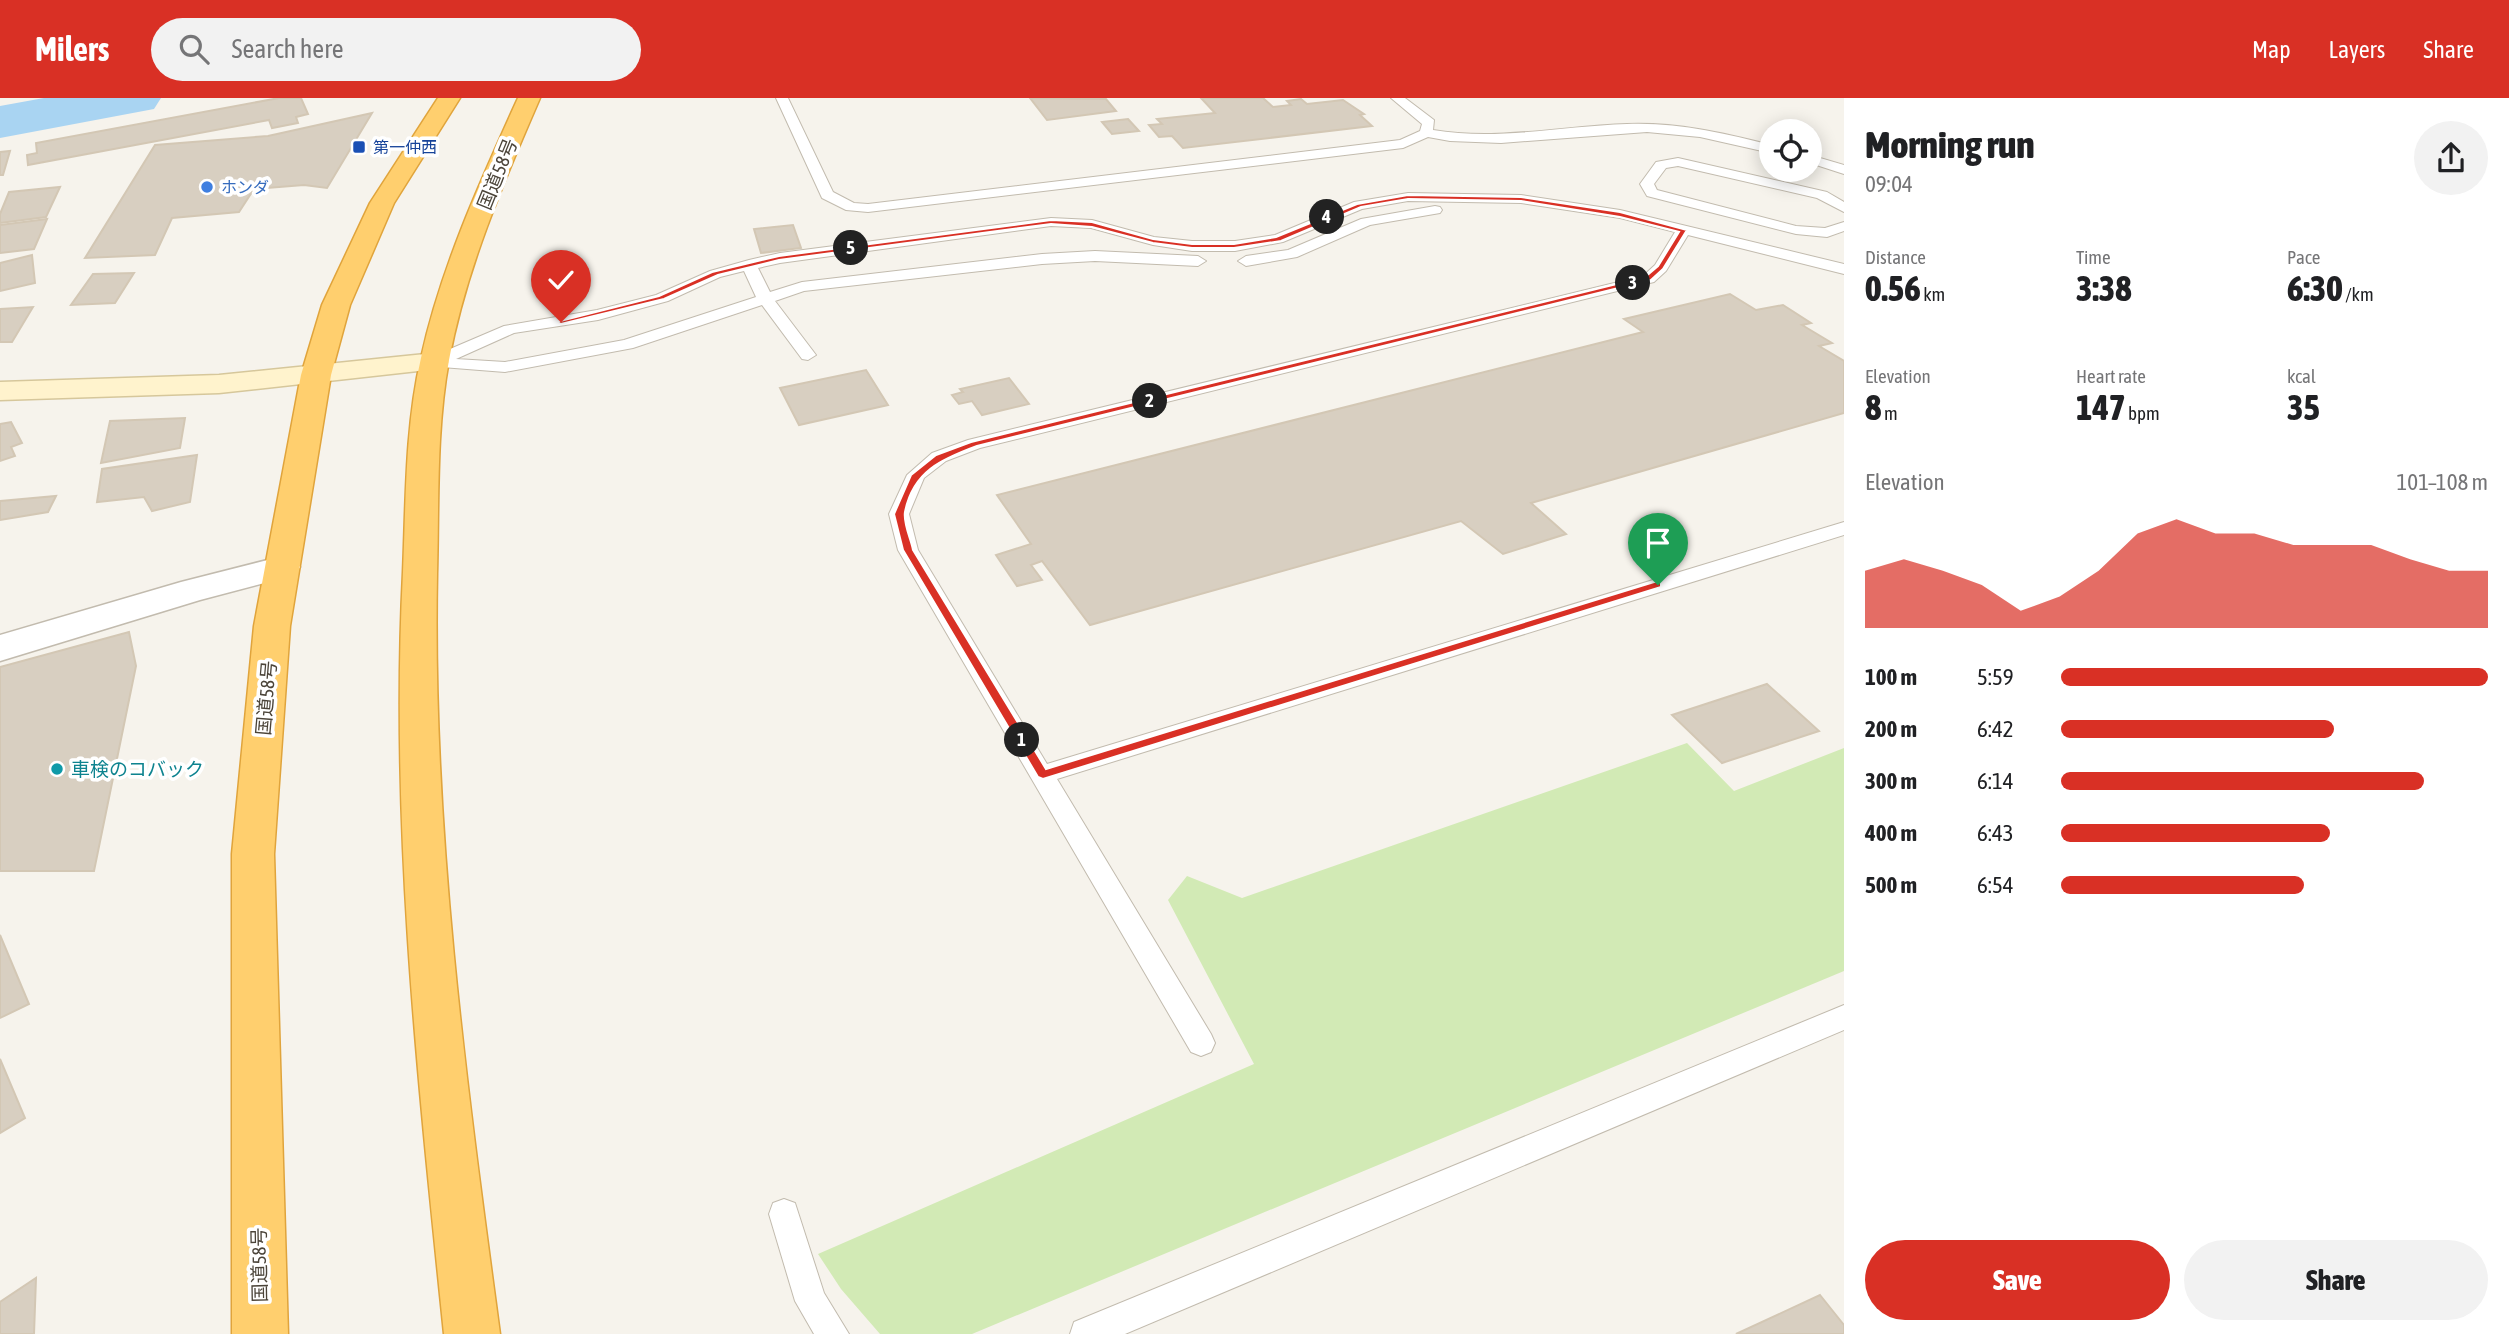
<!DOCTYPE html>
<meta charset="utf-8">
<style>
:root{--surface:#fff;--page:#f2f2f2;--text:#202124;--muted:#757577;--accent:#d93025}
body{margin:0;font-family:"Asap Condensed","Noto Sans JP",sans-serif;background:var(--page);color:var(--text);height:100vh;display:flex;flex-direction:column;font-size:26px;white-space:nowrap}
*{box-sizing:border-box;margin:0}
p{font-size:23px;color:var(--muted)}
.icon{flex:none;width:38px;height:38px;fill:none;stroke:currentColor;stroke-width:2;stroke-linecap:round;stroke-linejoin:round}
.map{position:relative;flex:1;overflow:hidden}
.drawer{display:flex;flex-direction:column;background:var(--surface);width:665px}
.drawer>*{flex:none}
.controls{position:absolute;left:1759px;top:21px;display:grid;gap:14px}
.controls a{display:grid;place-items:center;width:63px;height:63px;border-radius:50%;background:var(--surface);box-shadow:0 4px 18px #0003;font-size:35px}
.pin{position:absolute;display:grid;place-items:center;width:60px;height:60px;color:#fff;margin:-72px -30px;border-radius:50% 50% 50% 0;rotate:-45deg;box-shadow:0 0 7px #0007}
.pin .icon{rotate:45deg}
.km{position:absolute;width:35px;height:35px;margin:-18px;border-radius:50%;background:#222;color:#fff;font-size:19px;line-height:35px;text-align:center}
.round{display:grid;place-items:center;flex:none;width:74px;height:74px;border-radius:37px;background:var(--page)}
.headline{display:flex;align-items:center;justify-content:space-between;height:119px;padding:0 21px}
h1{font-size:38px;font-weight:800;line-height:52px}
.metrics{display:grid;grid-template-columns:repeat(3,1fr);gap:10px;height:119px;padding:7px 21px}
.metrics div{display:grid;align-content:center}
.metrics b{font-size:35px;font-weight:800}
.metrics small{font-size:19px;font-weight:400}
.metrics p{font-size:19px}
.chart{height:196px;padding:14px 21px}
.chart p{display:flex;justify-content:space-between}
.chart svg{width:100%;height:126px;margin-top:7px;fill:var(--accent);opacity:.7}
.action{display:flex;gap:14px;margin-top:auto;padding:14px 21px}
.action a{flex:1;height:80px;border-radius:42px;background:var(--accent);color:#fff;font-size:28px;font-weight:800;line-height:80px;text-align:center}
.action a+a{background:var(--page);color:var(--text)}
ul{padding:0 21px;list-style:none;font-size:23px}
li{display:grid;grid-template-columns:112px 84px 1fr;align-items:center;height:52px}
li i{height:18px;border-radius:9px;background:var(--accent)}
header{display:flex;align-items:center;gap:42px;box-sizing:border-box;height:98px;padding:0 35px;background:var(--accent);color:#fff}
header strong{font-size:33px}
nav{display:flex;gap:38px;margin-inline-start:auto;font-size:24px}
.search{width:490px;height:63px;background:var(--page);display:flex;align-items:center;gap:18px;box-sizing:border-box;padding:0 24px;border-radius:38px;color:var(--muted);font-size:26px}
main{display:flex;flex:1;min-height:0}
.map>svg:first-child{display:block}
.green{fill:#d2eab5}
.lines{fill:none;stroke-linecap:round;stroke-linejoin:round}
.river{fill:#a9d4f2;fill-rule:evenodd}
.building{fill:#d8cfc1;stroke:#d3c7b4;stroke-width:2}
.lane-casing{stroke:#c2bbae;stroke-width:2}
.street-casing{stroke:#c2bbae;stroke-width:3}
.secondary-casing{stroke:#d6c79b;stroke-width:3}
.highway-casing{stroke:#e0a43c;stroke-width:3}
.lane{fill:#fff;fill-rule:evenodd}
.street{fill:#fff;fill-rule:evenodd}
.secondary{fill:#fff3cd;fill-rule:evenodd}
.highway{fill:#ffcf6e;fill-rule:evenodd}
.route{fill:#d93025;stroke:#fff;stroke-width:2}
.transit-dot{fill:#1a4fb4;stroke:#fff;stroke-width:2.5}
.shop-dot{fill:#3f7fe0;stroke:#fff;stroke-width:2.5}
.culture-dot{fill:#0f9aa8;stroke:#fff;stroke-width:2.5}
.labels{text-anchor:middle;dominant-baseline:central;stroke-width:7;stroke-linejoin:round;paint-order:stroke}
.far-transit-label{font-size:16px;fill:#164399;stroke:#fff;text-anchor:start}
.far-shop-label{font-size:16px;fill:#366cbe;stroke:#fff;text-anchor:start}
.street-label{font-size:19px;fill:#4b4439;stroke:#fff}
.culture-label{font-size:19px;fill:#0d838f;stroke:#fff;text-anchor:start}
</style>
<header>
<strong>Milers</strong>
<div class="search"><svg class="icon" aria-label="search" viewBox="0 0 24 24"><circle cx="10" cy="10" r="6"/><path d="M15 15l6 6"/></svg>Search here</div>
<nav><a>Map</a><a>Layers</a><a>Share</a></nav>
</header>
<main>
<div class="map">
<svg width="1844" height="1236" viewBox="0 0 1844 1236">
<rect width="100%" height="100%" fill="#f6f3ec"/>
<polygon class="green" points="1687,645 1734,693 1844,650 1844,873 972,1236 880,1236 841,1191 818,1156 1254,966 1168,802 1187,778 1242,800"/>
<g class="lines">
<polygon class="river" points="44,0 161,0 154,11 0,40 0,8"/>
</g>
<g class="building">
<polygon points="279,0 301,0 308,16 296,19 298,25 272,30 269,22 28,67 27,57 37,55 36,45"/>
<polygon points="1030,0 1106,1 1116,13 1047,22"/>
<polygon points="1201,0 1263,0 1273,9 1291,7 1287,3 1301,1 1307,6 1343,2 1364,16 1360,17 1372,28 1183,50 1172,38 1159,39 1149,27 1162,26 1157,21 1215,15"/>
<polygon points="372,15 327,90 304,87 254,91 239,114 172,120 155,157 85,160 155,47 268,38"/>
<polygon points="1128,21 1139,33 1112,36 1102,24"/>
<polygon points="10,53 3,77 0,77 0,54"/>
<polygon points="60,89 46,119 0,125 0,116 9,94"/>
<polygon points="47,121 34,151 0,155 0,127"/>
<polygon points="793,127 801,150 761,155 754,131"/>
<polygon points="32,157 35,185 0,193 0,165"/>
<polygon points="134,175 115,205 71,207 93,176"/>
<polygon points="1730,196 1756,212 1783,207 1811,225 1802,227 1832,245 1819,248 1844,263 1844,315 1531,405 1566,436 1503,456 1461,423 1090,527 1042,463 1031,467 1042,482 1017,488 996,457 1031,446 997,397 1643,234 1624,221"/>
<polygon points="33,209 12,244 0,244 0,211"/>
<polygon points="866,272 888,307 799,327 780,290"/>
<polygon points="1009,280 1029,306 982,317 972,303 959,306 952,297 963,294 960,291"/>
<polygon points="185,320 180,350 101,365 110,323"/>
<polygon points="11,324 22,345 11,349 15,358 0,363 0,326"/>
<polygon points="197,357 190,404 152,413 144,399 97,404 102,371"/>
<polygon points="56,398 48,414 0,422 0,403"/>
<polygon points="129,534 136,568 94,773 0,773 0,569"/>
<polygon points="1767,586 1819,633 1722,665 1672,617"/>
<polygon points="0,837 29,906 0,920"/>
<polygon points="0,961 25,1020 0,1035"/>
<polygon points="36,1180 34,1236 0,1236 0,1204"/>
<polygon points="1820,1197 1844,1227 1844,1236 1736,1236"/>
</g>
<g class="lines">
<g class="lane-casing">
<g id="lane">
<path d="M 776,0 L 788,0 L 833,94 L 854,105 L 868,106 L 1400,42 L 1420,33 L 1422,26 L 1391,0 L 1405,0 L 1434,22 L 1433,32 C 1498,43 1562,28 1627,26 C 1676,24 1724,35 1771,47 L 1771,55 L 1700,39 L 1647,34 L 1501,45 L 1450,43 L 1428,39 L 1403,50 L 868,114 L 846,112 L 822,100 Z"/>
<polygon points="1810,57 1844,67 1844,76 1810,65"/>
<polygon points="1678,60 1827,94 1844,104 1844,114 1817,100 1678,68 1666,70 1654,86 1657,92 1796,128 1825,130 1844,124 1844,133 1827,139 1796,136 1647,98 1640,86 1656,64"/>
<path d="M 1408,95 L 1521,97 L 1620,112 L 1844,166 L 1844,176 L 1688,137 L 1666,173 L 1654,184 L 980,350 L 946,363 L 924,380 L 909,416 L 918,452 L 1047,666 L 1844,424 L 1844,437 L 1057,681 L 1211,936 L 1215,945 L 1211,954 L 1201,958 L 1191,954 L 898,452 L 889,416 L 907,377 L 932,355 L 968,342 L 1643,178 L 1655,167 L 1675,134 L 1620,120 L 1521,105 L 1408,103 L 1362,111 L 1283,144 L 1235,153 L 1192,153 L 1153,147 L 1091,130 L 1051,128 L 780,165 L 758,170 L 770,194 L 802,184 L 1042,156 L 1095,153 L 1198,158 L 1206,163 L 1198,168 L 1095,163 L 1042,166 L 804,193 L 775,203 L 816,257 L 808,262 L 802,261 L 762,207 L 633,250 L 505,274 L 429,268 L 427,264 L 429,260 L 504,228 L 597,212 L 656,197 L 710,173 L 749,162 L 780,155 L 1051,120 L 1092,122 L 1154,139 L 1192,143 L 1235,143 L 1275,137 L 1354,104 ZM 744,173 L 756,199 L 624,242 L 505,264 L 456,261 L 514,235 L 598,222 L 668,203 L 720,179 Z"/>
<polygon points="1435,108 1440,109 1442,112 1440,115 1370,127 1297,159 1246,168 1238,163 1246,158 1288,152 1361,121"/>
<polygon points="1844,907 1844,932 1125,1236 1070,1236 1074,1224"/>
<polygon points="784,1101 795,1105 824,1195 849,1236 814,1236 795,1203 769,1116 773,1105"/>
</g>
</g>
<g class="street-casing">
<polygon id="street" points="283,458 295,461 300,469 295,477 200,502 0,563 0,537 181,484"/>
</g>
<g class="secondary-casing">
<polygon id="secondary" points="435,255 445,258 449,264 445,270 219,295 0,302 0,284 219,277"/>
</g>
<g class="highway-casing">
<g id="highway">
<polygon points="438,0 460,0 394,105 350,207 331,277 290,528 274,756 288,1236 232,1236 232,756 254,528 301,277 322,207 370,105"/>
<path d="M 518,0 L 540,0 C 503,85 466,171 449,262 C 436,332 439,405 437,476 C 432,731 466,984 500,1236 L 444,1236 C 418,982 390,729 403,474 C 406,403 405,329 421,260 C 441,169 480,84 518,0 Z"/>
</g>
</g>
<use href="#lane" class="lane"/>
<use href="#street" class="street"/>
<use href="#secondary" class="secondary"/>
<use href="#highway" class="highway"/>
</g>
<path class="route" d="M 1408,97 L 1521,99 L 1620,114 L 1687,132 L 1663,171 L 1651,182 L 977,348 C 942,361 913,373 905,414 C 903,425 911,441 913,452 L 1046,671 L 1654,484 L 1661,484 L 1661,489 L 1043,681 L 1038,679 L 903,452 L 894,416 L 911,377 L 936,357 L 971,344 L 1645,179 L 1658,168 L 1679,134 L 1620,119 L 1521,103 L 1408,101 L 1361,109 L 1281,143 L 1234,150 L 1192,150 L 1153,145 L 1092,129 L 1051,126 L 779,162 L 718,177 L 664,201 L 561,226 L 556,224 L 659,198 L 712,174 L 779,158 L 1051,122 L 1092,124 L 1153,141 L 1192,146 L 1234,146 L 1276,139 L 1357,106 Z"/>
<rect class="transit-dot" x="352" y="42" width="14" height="14" rx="3.5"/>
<circle class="shop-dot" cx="207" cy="89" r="7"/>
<circle class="culture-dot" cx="57" cy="671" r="7"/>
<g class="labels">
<g class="far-transit-label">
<text x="373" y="49">第一仲西</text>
</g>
<g class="far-shop-label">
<text x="221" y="89">ホンダ</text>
</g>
<g class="street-label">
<text transform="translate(497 76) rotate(-68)">国道58号</text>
<text transform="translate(266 600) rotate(-85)">国道58号</text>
<text transform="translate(259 1167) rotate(-91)">国道58号</text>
</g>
<g class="culture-label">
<text x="71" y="671">車検のコバック</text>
</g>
</g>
</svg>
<div class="controls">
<a><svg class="icon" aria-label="locate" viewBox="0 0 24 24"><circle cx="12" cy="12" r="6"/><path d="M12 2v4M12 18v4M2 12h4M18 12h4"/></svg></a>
</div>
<div class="pin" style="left:1658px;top:487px;background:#1e9e55"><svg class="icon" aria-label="arrive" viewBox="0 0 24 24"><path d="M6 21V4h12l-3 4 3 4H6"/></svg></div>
<div class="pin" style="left:561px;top:224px;background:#d93025"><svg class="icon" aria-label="check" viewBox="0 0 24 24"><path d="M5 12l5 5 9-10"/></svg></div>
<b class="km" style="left:1022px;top:642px">1</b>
<b class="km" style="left:1150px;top:303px">2</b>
<b class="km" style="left:1633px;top:185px">3</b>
<b class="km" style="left:1327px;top:119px">4</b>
<b class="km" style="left:851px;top:150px">5</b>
</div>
<section class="drawer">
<div class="headline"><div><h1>Morning run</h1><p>09:04</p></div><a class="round"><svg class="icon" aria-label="share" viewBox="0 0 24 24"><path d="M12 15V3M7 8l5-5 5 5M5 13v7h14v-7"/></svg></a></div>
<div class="metrics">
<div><p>Distance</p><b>0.56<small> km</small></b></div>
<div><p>Time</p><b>3:38</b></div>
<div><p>Pace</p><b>6:30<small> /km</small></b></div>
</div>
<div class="metrics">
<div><p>Elevation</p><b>8<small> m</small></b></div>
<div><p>Heart rate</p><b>147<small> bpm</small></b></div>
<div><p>kcal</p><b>35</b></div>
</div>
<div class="chart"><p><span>Elevation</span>101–108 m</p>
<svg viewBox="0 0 160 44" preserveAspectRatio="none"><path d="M0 44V24L10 20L20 24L30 29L40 38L50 33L60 24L70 11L80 6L90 11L100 11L110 15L120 15L130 15L140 20L150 24L160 24V44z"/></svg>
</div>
<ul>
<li><b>100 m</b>5:59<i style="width:100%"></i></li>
<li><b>200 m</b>6:42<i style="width:64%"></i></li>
<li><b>300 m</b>6:14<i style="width:85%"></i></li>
<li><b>400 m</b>6:43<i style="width:63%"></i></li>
<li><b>500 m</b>6:54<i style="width:57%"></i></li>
</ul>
<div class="action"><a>Save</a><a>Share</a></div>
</section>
</main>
